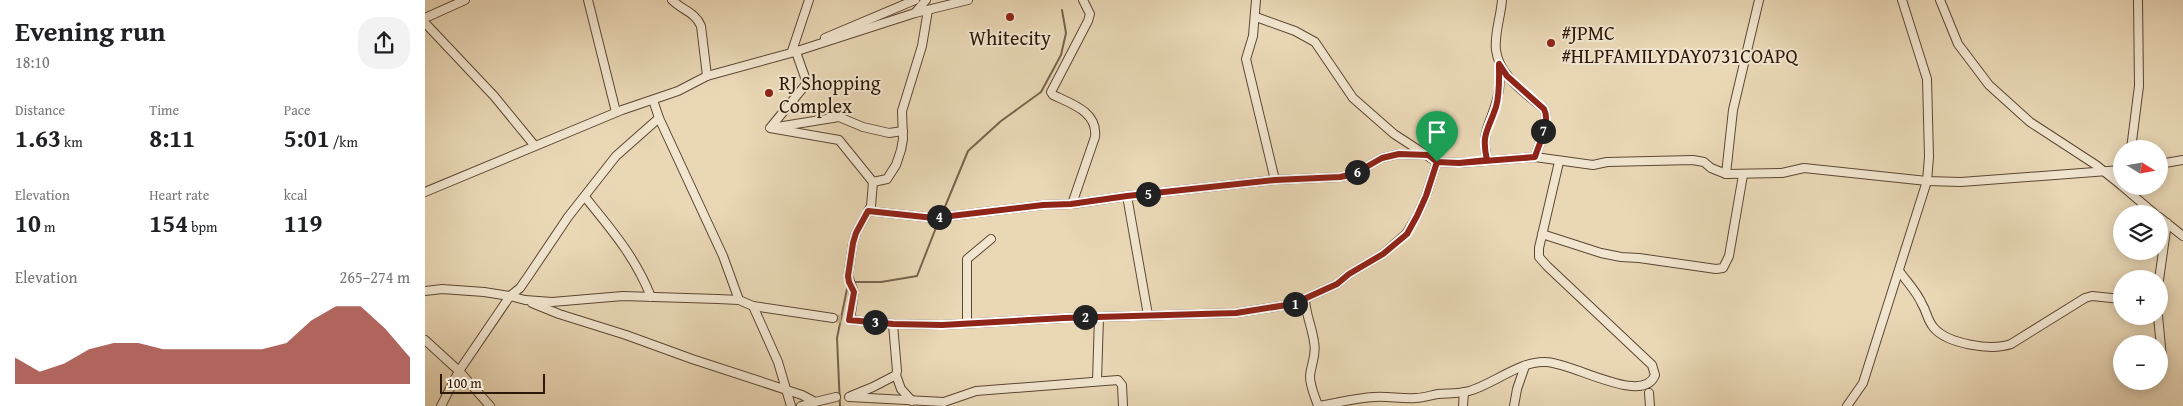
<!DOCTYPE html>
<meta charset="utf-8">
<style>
:root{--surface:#fff;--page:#f2f2f2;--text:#202124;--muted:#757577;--accent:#8f2418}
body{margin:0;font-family:"Gentium Book Plus",serif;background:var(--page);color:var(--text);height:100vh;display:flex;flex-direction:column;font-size:19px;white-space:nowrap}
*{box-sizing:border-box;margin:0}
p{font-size:16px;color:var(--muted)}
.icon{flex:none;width:28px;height:28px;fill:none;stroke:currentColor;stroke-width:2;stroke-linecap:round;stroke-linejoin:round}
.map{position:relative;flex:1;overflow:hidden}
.details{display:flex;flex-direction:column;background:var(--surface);width:425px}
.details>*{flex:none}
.needle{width:32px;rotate:101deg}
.fabs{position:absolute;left:1688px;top:140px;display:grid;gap:10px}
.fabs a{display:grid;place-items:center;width:55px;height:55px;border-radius:50%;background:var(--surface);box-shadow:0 2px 12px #0003;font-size:25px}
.scale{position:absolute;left:15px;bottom:12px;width:105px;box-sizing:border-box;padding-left:5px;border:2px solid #2d1708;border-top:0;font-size:14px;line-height:18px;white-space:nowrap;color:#2d1708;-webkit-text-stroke:4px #f1e5cf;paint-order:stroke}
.pin{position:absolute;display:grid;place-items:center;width:42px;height:42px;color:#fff;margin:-51px -21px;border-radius:50% 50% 50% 0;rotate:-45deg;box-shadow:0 0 5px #0007}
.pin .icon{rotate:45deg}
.km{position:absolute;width:25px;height:25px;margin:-12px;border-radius:50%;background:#222;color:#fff;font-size:14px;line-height:25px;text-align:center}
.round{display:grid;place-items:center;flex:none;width:52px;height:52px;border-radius:20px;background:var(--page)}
.head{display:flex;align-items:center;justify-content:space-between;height:85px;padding:0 15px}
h1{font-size:28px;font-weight:700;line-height:38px}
.metrics{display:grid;grid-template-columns:repeat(3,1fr);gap:8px;height:85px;padding:5px 15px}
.metrics div{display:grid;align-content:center}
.metrics b{font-size:25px;font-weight:700}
.metrics small{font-size:14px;font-weight:400}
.metrics p{font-size:14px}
.chart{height:140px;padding:10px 15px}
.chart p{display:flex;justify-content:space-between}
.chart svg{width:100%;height:90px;margin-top:5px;fill:var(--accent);opacity:.7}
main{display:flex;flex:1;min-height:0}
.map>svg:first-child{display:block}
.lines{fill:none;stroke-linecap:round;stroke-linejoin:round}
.stream{stroke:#77634c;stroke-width:2}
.minor-tunnel{stroke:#c3b192;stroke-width:8;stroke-dasharray:8 4;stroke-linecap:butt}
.minor-casing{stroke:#5c4733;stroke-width:10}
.minor{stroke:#f1e5cf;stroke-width:8}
.route-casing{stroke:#fff;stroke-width:10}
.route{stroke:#8f2418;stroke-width:6}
.poi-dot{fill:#8f2418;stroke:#f1e5cf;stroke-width:2}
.labels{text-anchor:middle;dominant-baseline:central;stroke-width:4;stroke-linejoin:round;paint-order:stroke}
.poi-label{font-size:20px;fill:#2d1708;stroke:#f1e5cf;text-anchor:start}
</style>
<main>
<section class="details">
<div class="head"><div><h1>Evening run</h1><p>18:10</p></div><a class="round"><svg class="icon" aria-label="share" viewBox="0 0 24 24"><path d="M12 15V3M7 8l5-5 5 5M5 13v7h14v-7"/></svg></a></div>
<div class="metrics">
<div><p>Distance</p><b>1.63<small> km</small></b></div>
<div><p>Time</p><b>8:11</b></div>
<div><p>Pace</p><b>5:01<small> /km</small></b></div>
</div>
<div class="metrics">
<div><p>Elevation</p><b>10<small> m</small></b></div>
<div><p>Heart rate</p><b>154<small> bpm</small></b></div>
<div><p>kcal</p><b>119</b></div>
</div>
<div class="chart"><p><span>Elevation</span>265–274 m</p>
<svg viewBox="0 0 160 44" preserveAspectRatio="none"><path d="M0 44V31L10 38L20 34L30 27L40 24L50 24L60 27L70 27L80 27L90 27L100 27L110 24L120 13L130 6L140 6L150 17L160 31V44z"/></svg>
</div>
</section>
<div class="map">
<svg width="1758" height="406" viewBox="0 0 1758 406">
<rect width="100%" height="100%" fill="#e9d7b5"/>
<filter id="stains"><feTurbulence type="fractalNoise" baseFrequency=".004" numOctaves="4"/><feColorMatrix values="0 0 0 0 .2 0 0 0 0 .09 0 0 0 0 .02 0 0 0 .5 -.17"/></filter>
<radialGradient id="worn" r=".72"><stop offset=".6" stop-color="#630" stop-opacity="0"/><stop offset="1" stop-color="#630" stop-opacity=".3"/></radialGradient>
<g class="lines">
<g class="stream">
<polyline points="517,214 543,151 576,121 616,92 636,55 641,33 637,10"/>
<polyline points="429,282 456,282 492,276 514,220"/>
<polyline points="415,406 412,338 422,289"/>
</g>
<polyline class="minor-tunnel" points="408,318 425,320"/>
<g class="minor-casing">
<g id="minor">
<polyline points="163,0 191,112"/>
<path d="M 247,0 C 257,10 270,12 276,26 L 282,76"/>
<polyline points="831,0 828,36 821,59 850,180"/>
<path d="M 1077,0 C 1076,16 1069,34 1071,50 C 1074,76 1101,93 1119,109 C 1126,123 1114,143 1110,157"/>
<polyline points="1515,0 1533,44 1564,85 1605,122 1671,165 1696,185"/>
<polyline points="490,13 501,0"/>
<polyline points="831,17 870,31 890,42 928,98 969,134 1012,162 1035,163 1110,157 1168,165 1182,162 1268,160 1279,162 1286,168 1301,174 1357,173 1379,168 1502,181 1536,182 1696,170"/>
<polyline points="0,18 40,0"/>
<polyline points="0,23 69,96 110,146"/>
<polyline points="400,38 490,0"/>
<polyline points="371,50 367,51 384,0"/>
<polyline points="371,52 382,83 345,128 414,140 448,182 446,206 431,233 428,243 423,276 429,292 425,320 468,324 517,325 639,318 811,313 868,304 912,284 924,274 958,254 981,234 992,216 1001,196 1012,162"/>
<polyline points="228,100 234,118 298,256 314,300"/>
<polyline points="352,127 414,117 438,127 464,133 478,131"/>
<polyline points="1706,149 1714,86 1713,0"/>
<path d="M 1062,160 C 1055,129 1067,124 1073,95 C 1076,85 1074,74 1074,63"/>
<polyline points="1734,164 1758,160"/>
<polyline points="1301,174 1308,110 1334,0"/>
<polyline points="448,182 462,179 471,165 476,150 478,139 477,111 497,46 503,10"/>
<polyline points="1697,186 1730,214"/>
<polyline points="0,192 197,110 253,91 282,76 366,53 490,13 543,0"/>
<polyline points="702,196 723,315"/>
<path d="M 160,197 C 186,229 211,258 226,297"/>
<path d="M 647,204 L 670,137 C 673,112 647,104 628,95 L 626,92 L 663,21 L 665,14 L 658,0"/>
<polyline points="443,211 509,218 618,205 647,204 702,196 850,180 915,177 929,174 957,158 974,154 1001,155"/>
<polyline points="1734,217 1758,236"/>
<polyline points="1117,234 1176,253 1196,257 1214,258 1291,269 1298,268 1304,256 1318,175"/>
<path d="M 1475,272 C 1482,282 1492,292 1497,304 C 1502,312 1502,320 1509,328 C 1523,344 1566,351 1586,344 L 1660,298 L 1667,296 L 1696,299"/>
<polyline points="1734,280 1742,223"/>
<polyline points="0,291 17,289 59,292 85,296 100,300 127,302 198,296 293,299 314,300 328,306 408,318"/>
<path d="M 880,300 C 881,315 887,327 889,342 C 892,354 886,364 885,376 C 885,387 890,396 893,406"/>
<polyline points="107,303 134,314 201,335 267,359 377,395 390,402 411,397"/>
<polyline points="328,306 353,362 366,406"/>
<polyline points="1733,316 1737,358"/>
<polyline points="542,323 542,259 566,239"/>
<polyline points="0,340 34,371 65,406"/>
<polyline points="471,375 476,389 487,401"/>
<polyline points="672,381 674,317"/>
<polyline points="1224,393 1225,406"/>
<polyline points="426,396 448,387 471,375 472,371 468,324"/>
<polyline points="424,397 519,402 551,391 693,380 697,385 698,406"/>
<polyline points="16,406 34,371 85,296 95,288 104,275 143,217 191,156 234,118"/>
<polyline points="376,406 390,402"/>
<path d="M 893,406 C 912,403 931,398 949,397 C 963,396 977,399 991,398 C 999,398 1006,395 1013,394 C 1023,393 1034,394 1044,391 C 1067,385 1096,360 1121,362 C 1149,363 1218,406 1230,375 L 1227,365 L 1122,266 L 1114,257 L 1114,248 L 1134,162"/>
<polyline points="1038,406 1039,392"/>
<polyline points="1089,406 1092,389 1100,366"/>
<polyline points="1422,406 1438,383 1502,181 1504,157 1502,79 1477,0"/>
</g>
</g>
<use href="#minor" class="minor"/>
</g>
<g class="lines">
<g class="route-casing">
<path id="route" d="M 1012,162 L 1001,196 L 992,216 L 982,234 L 958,254 L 924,274 L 912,284 L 868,304 L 811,313 L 639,318 L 517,325 L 468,324 L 424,320 L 429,292 L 424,282 L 423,276 L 428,243 L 431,233 L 443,211 L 509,218 L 618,205 L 646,204 L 702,196 L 850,180 L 915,177 L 929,174 L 957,158 L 974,154 L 1003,155 L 1012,162 L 1034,163 L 1110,157 C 1114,143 1126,123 1119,109 L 1082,76 L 1074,64 C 1074,78 1075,93 1071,107 C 1063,131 1056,134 1062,160 L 1034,163 L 1012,162"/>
</g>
<use href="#route" class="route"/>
</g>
<g class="poi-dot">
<circle cx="585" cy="17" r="5"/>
<circle cx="1126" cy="43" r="5"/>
<circle cx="344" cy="93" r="5"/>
</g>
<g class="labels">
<g class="poi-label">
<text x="1136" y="32">#JPMC<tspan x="1136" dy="23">#HLPFAMILYDAY0731COAPQ</tspan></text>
<text x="585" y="37" text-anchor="middle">Whitecity</text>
<text x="354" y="82">RJ Shopping<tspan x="354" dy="23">Complex</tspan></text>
</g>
</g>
<rect width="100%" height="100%" filter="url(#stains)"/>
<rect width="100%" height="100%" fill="url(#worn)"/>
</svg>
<div class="fabs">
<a><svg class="needle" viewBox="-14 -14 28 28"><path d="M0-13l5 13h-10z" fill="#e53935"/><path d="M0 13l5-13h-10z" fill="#757577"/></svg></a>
<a><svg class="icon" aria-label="layers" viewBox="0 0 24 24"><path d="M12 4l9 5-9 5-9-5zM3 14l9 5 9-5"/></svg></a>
<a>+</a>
<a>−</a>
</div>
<div class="scale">100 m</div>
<div class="pin" style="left:1012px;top:162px;background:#1e9e55"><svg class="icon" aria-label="arrive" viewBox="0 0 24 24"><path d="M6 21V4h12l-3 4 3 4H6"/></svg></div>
<b class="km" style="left:870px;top:304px">1</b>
<b class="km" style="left:660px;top:317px">2</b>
<b class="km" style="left:450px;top:322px">3</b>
<b class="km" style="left:514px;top:217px">4</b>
<b class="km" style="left:723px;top:194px">5</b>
<b class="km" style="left:932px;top:172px">6</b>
<b class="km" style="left:1118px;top:131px">7</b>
</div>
</main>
